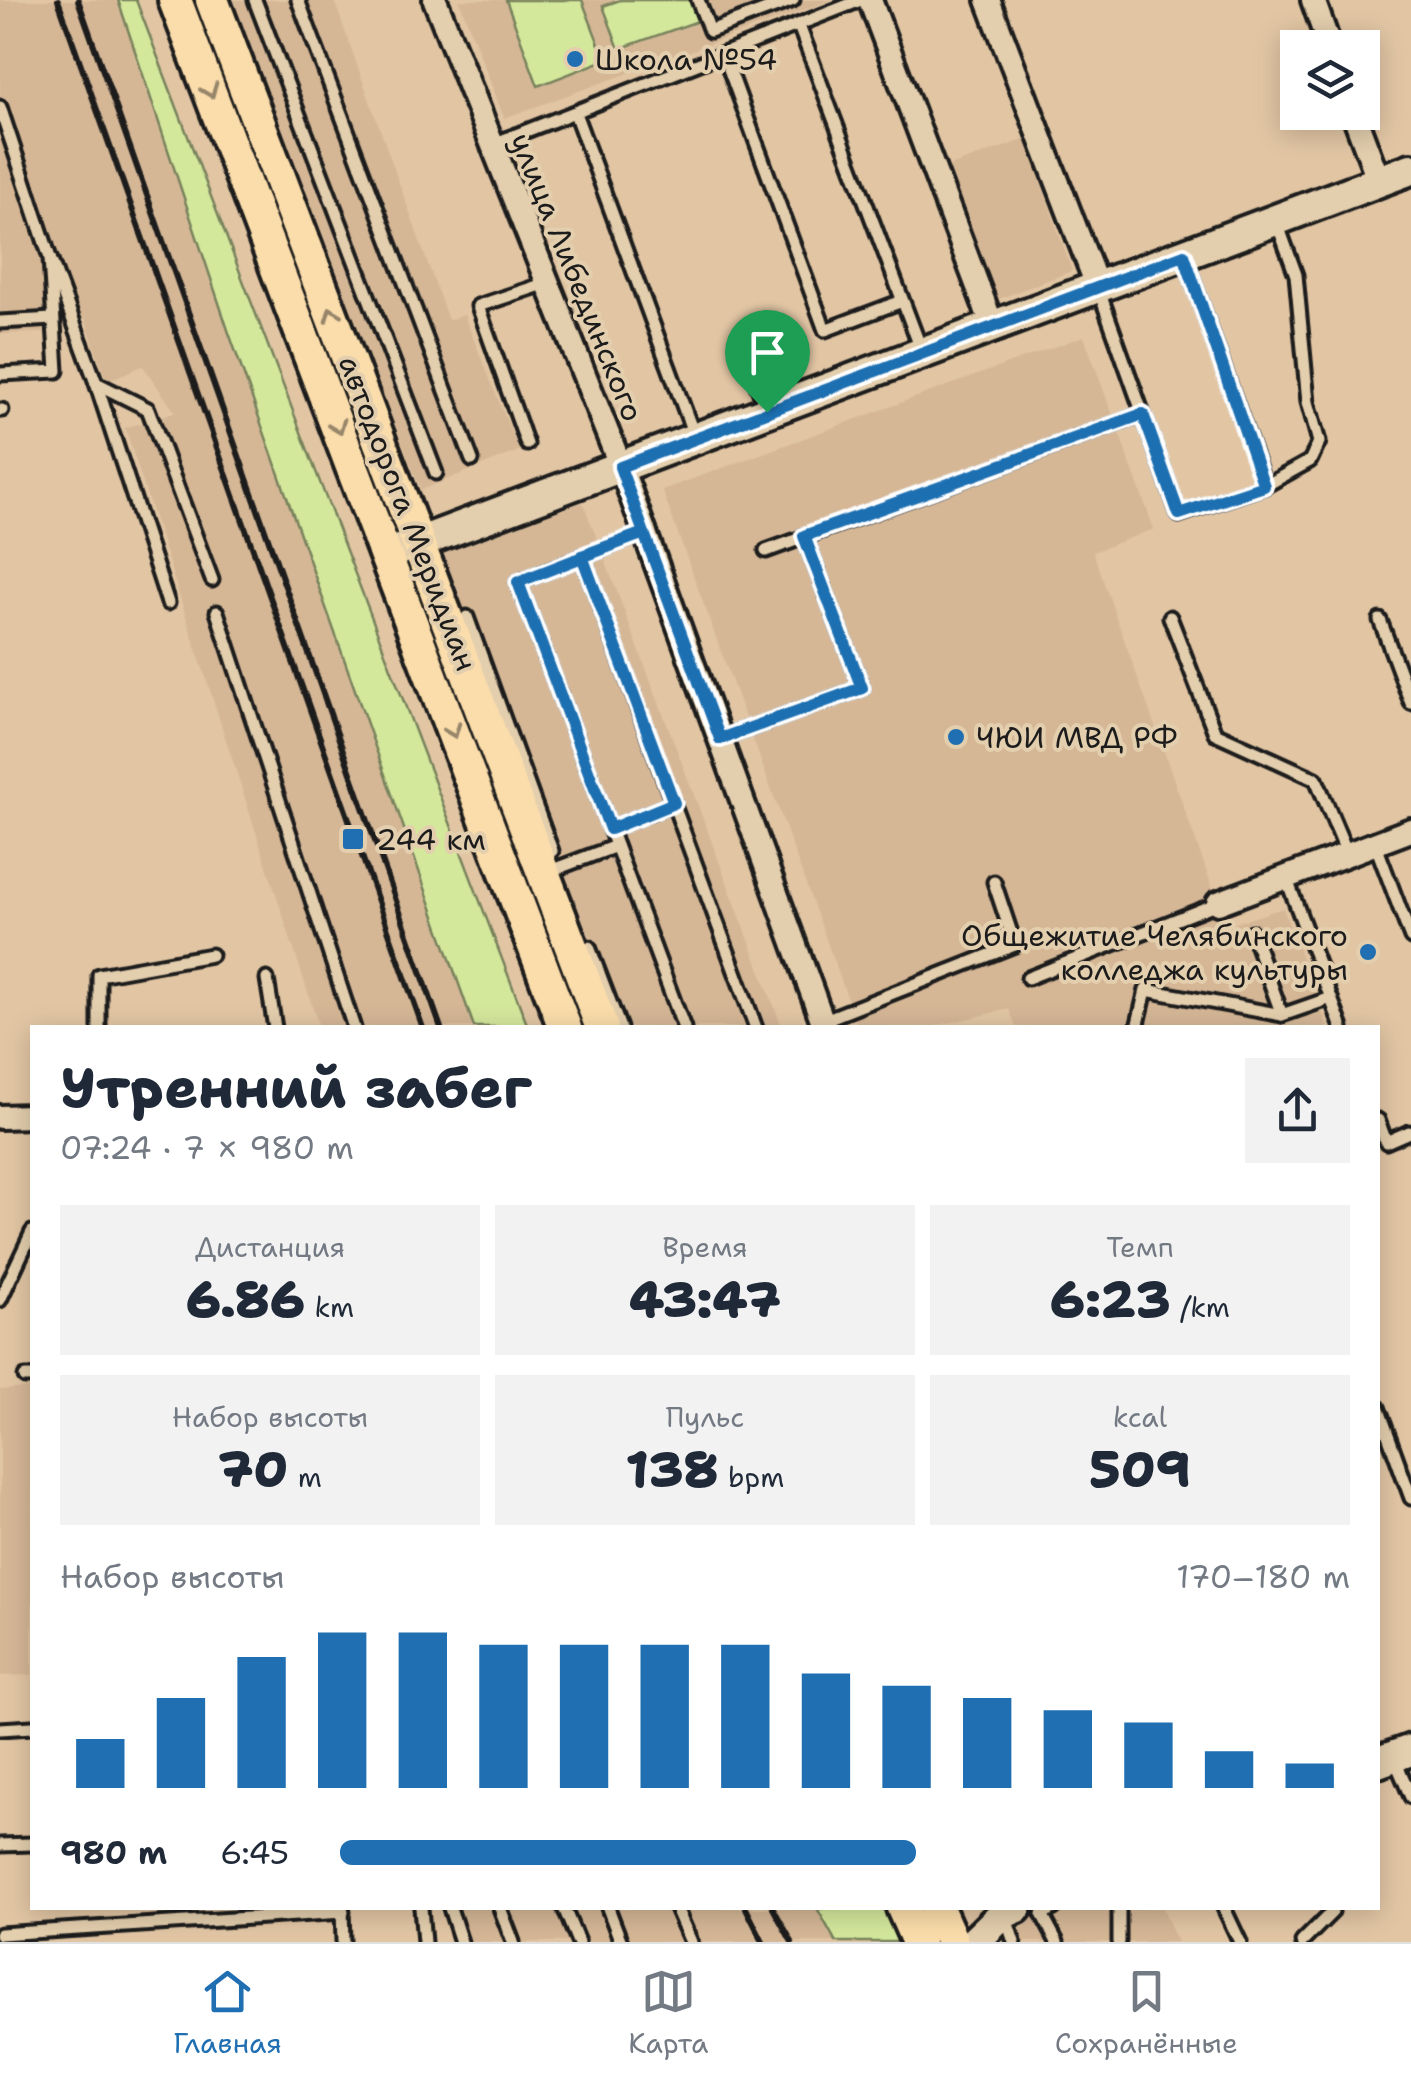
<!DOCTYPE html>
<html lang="ru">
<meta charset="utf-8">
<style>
:root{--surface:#fff;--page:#f2f2f3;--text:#1f2937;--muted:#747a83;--line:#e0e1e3;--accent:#1f6fb2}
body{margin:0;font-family:"Shantell Sans",sans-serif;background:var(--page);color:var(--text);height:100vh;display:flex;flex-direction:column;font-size:38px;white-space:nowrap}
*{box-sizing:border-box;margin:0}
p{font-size:32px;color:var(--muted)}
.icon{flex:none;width:55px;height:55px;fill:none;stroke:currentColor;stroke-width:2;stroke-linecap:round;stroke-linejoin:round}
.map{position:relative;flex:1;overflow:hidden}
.panel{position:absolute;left:30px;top:1025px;width:1350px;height:885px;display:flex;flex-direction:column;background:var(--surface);border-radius:0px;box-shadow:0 5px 25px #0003}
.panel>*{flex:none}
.tools{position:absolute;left:1280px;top:30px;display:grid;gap:20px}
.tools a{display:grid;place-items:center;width:100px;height:100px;border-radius:0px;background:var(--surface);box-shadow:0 5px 25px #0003;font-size:50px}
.pin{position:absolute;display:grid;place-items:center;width:85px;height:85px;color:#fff;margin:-102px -42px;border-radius:50% 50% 50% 0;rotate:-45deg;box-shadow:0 0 10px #0007}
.pin .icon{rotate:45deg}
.round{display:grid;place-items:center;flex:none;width:105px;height:105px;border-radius:0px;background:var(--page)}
.headline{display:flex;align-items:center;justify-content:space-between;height:170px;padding:0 30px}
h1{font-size:55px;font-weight:800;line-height:75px}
.figures{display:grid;grid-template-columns:repeat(3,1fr);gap:15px;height:170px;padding:10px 30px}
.figures div{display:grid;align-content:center;border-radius:0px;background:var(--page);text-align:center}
.figures b{font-size:50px;font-weight:800}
.figures small{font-size:28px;font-weight:400}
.figures p{font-size:28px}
.chart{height:280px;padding:20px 30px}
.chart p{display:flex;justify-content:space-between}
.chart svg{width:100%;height:180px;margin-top:10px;stroke:var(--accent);stroke-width:6}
ul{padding:0 30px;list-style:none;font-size:32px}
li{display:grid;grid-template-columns:160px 120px 1fr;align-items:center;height:75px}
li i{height:25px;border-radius:12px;background:var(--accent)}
.tabs{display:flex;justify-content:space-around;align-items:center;height:140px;border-top:2px solid var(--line);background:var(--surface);font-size:28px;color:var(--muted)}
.tabs a{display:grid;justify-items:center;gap:5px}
.tabs .selected{color:var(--accent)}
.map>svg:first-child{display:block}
.built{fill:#d5b796}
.green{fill:#d4e89c;stroke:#78825c;stroke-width:2.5}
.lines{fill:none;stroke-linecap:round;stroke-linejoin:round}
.lane-casing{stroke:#1c1c1c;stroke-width:19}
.street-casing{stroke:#1c1c1c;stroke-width:30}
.secondary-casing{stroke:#1c1c1c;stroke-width:38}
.primary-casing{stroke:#1c1c1c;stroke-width:40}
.lane{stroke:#e3cead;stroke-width:11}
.street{stroke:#e3cead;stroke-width:22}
.secondary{stroke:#e3cead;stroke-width:30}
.primary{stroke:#fbddab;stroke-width:32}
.rail{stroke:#1c1c1c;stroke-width:6}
.oneway{stroke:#97866b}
.route-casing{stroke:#fff;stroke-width:20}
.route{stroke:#1f6fb2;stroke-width:12}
.poi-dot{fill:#1f6fb2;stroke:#e3cead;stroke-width:4}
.labels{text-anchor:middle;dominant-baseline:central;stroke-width:8;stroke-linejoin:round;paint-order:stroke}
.poi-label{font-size:30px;fill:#1c1c1c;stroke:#e3cead;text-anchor:start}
.street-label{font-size:30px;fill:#1c1c1c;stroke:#e3cead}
</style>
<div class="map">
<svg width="1411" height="1942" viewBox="0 0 1411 1942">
<rect width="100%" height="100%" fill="#e2c6a4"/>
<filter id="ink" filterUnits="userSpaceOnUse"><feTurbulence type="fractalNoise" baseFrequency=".01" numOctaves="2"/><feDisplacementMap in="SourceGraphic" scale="20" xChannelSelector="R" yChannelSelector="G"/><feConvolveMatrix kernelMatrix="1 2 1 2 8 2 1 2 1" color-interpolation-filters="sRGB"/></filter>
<g filter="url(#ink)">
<g class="built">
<polygon points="0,0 117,0 474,1027 319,1027 125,428 175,412 143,366 106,381 85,318 43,333 0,334"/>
<polygon points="227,0 334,0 448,320 464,315 519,451 421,490"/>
<polygon points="459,0 832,0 504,118"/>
<polygon points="1026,139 1072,271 996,300 947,167"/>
<polygon points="1084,336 1154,529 1093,552 1226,926 1283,908 1328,1027 1016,1027 1009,1009 931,1027 858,1027 662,490"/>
<polygon points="583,502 782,1027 614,1027 440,555"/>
<polygon points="32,1388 32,1675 0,1676 0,1390"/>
<polygon points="458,1908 817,1908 836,1942 471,1942"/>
<polygon points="1041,1908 1163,1908 1177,1942 1015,1942 1021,1916"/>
</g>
<g class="green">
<polygon points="118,0 136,0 528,1027 474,1027 228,330"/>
<polygon points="506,0 582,0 605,60 538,86"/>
<polygon points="620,0 690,0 698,21 619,49 603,6"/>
<polygon points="817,1908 884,1908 901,1942 836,1942"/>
</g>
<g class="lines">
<g class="lane-casing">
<g id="lane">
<polyline points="255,0 436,473"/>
<polyline points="298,0 472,460"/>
<polyline points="698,0 710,31 793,0"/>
<polyline points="799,26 921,349"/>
<polyline points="724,55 825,330 902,301"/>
<polyline points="0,107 50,258 57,371 0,374"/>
<polyline points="575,113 694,435"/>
<polyline points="493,144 861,0"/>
<polyline points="50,258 96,383 148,409 212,580"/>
<polyline points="1098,288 1179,515 1265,486 1184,255"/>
<polyline points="0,322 53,319"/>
<polyline points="748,361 766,409"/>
<polyline points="96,383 168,603"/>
<polyline points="0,410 2,410"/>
<polyline points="527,444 478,306 547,283"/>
<polyline points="1265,486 1310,461 1319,442 1308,402 1296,275 1276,220"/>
<polyline points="644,533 518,582 684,1028"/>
<polyline points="766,551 1143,414"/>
<polyline points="582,556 756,1028"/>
<polyline points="217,612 354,1028"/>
<polyline points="467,617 552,851"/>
<polyline points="1170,617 1215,733 1316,779 1347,853"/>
<polyline points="1380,620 1411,703"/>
<polyline points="720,739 862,688 804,536"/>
<polyline points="610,829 674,803"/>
<polyline points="1375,843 1411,938"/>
<polyline points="558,868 616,846"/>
<polyline points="1286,877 1342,1028"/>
<polyline points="1252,932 1282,1015 1331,998"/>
<polyline points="589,947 620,1028"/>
<polyline points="1028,978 1218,903"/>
<polyline points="267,979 275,1028"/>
<polyline points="822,1021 1015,945 994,882"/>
<polyline points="99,1028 99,975 211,955"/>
<polyline points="1137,1028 1146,990 1282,1015"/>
<polyline points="1378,1120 1386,1142 1409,1132"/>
<polyline points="0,1300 32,1232"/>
<polyline points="25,1377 32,1377"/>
<polyline points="1378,1407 1411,1498"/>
<polyline points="0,1729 32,1727"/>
<polyline points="1395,1760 1411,1797"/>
<polyline points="0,1845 32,1844"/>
<polyline points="342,1908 343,1942"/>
<polyline points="421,1908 424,1942"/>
<polyline points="450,1908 461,1942"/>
<polyline points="500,1908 513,1942"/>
<polyline points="564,1908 578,1942"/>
<polyline points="608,1908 621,1942"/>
<polyline points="676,1908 691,1942"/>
<polyline points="1054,1908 1042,1914 1057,1942"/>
<polyline points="1224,1908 1240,1942"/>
<polyline points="1006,1918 1014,1942"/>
<polyline points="0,1934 343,1912"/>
<polyline points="1119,1942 1119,1908"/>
<polyline points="1302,1942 1332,1912 1331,1908"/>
</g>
</g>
<g class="street-casing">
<g id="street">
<polyline points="435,0 621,467 825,1028"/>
<polyline points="870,0 993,327"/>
<polyline points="988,0 1098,288"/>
<polyline points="1313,0 1330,48"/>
<polyline points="1353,112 1379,181"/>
<polyline points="1218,903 1411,830"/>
<polyline points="0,1117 32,1116"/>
</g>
</g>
<g class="secondary-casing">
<g id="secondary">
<polyline points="394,552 1411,169"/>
<polyline points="1378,1762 1411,1750"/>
<polyline points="974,1942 1004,1913 1016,1908"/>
</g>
</g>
<g class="primary-casing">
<g id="primary">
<polyline points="175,0 565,1028"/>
<polyline points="212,0 602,1028"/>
<polyline points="903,1908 918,1942"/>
<polyline points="937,1908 952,1942"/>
</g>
</g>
<use href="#lane" class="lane"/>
<use href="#street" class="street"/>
<use href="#secondary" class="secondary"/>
<use href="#primary" class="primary"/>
<g class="rail">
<polyline points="58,0 423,1028"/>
<polyline points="78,0 441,1028"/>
<polyline points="746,1908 763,1942"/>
<polyline points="773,1908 792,1942"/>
</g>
</g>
<defs><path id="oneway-chevron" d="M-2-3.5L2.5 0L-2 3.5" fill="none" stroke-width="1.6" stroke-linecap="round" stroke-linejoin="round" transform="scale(2.5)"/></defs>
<g class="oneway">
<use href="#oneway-chevron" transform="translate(210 91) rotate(69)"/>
<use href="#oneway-chevron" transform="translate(332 314) rotate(-111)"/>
<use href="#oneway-chevron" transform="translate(338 427) rotate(69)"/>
<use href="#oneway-chevron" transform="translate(453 731) rotate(69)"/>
</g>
</g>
<g class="lines" filter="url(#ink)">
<g class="route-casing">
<polyline id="route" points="767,412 620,467 644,533 518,582 610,829 674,803 582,556 644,533 720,739 862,688 804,536 1143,414 1179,514 1264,486 1184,255 767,412"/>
</g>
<use href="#route" class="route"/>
</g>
<g class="poi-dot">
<circle cx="575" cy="59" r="10"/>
<circle cx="956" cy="737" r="10"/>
<rect x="341" y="827" width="24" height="24" rx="5"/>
<circle cx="1368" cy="952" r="10"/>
</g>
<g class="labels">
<g class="poi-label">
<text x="595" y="59">Школа №54</text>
<text x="976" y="737">ЧЮИ МВД РФ</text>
<text x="376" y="839">244 км</text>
<text x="1348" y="935" text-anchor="end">Общежитие Челябинского<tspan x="1348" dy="34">колледжа культуры</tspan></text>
</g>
<g class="street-label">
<text transform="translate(577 277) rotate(68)">улица Либединского</text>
<text transform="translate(408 513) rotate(69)">автодорога Меридиан</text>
</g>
</g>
</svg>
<div class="tools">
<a><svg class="icon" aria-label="layers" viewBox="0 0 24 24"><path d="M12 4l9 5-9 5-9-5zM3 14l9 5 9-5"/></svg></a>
</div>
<div class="pin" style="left:767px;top:412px;background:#1e9e55"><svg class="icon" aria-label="arrive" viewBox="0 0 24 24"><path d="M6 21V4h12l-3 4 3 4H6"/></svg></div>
<section class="panel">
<div class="headline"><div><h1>Утренний забег</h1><p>07:24 · 7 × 980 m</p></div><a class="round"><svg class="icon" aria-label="share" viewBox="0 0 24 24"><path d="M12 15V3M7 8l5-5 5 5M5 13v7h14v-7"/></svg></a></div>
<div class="figures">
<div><p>Дистанция</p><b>6.86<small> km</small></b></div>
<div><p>Время</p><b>43:47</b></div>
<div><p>Темп</p><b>6:23<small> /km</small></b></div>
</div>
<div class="figures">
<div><p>Набор высоты</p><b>70<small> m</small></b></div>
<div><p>Пульс</p><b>138<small> bpm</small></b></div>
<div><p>kcal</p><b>509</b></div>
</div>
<div class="chart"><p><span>Набор высоты</span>170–180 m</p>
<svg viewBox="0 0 160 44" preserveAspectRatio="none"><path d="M5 44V32M15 44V22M25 44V12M35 44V6M45 44V6M55 44V9M65 44V9M75 44V9M85 44V9M95 44V16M105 44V19M115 44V22M125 44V25M135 44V28M145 44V35M155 44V38"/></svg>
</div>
<ul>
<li><b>980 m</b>6:45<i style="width:57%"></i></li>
</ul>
</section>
</div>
<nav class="tabs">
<a class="selected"><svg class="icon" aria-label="home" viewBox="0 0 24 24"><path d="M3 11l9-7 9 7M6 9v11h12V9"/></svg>Главная</a>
<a><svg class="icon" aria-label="map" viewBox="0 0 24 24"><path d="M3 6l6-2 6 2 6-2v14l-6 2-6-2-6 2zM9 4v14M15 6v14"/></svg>Карта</a>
<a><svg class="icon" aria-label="saved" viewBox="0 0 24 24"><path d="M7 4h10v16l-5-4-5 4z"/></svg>Сохранённые</a>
</nav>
